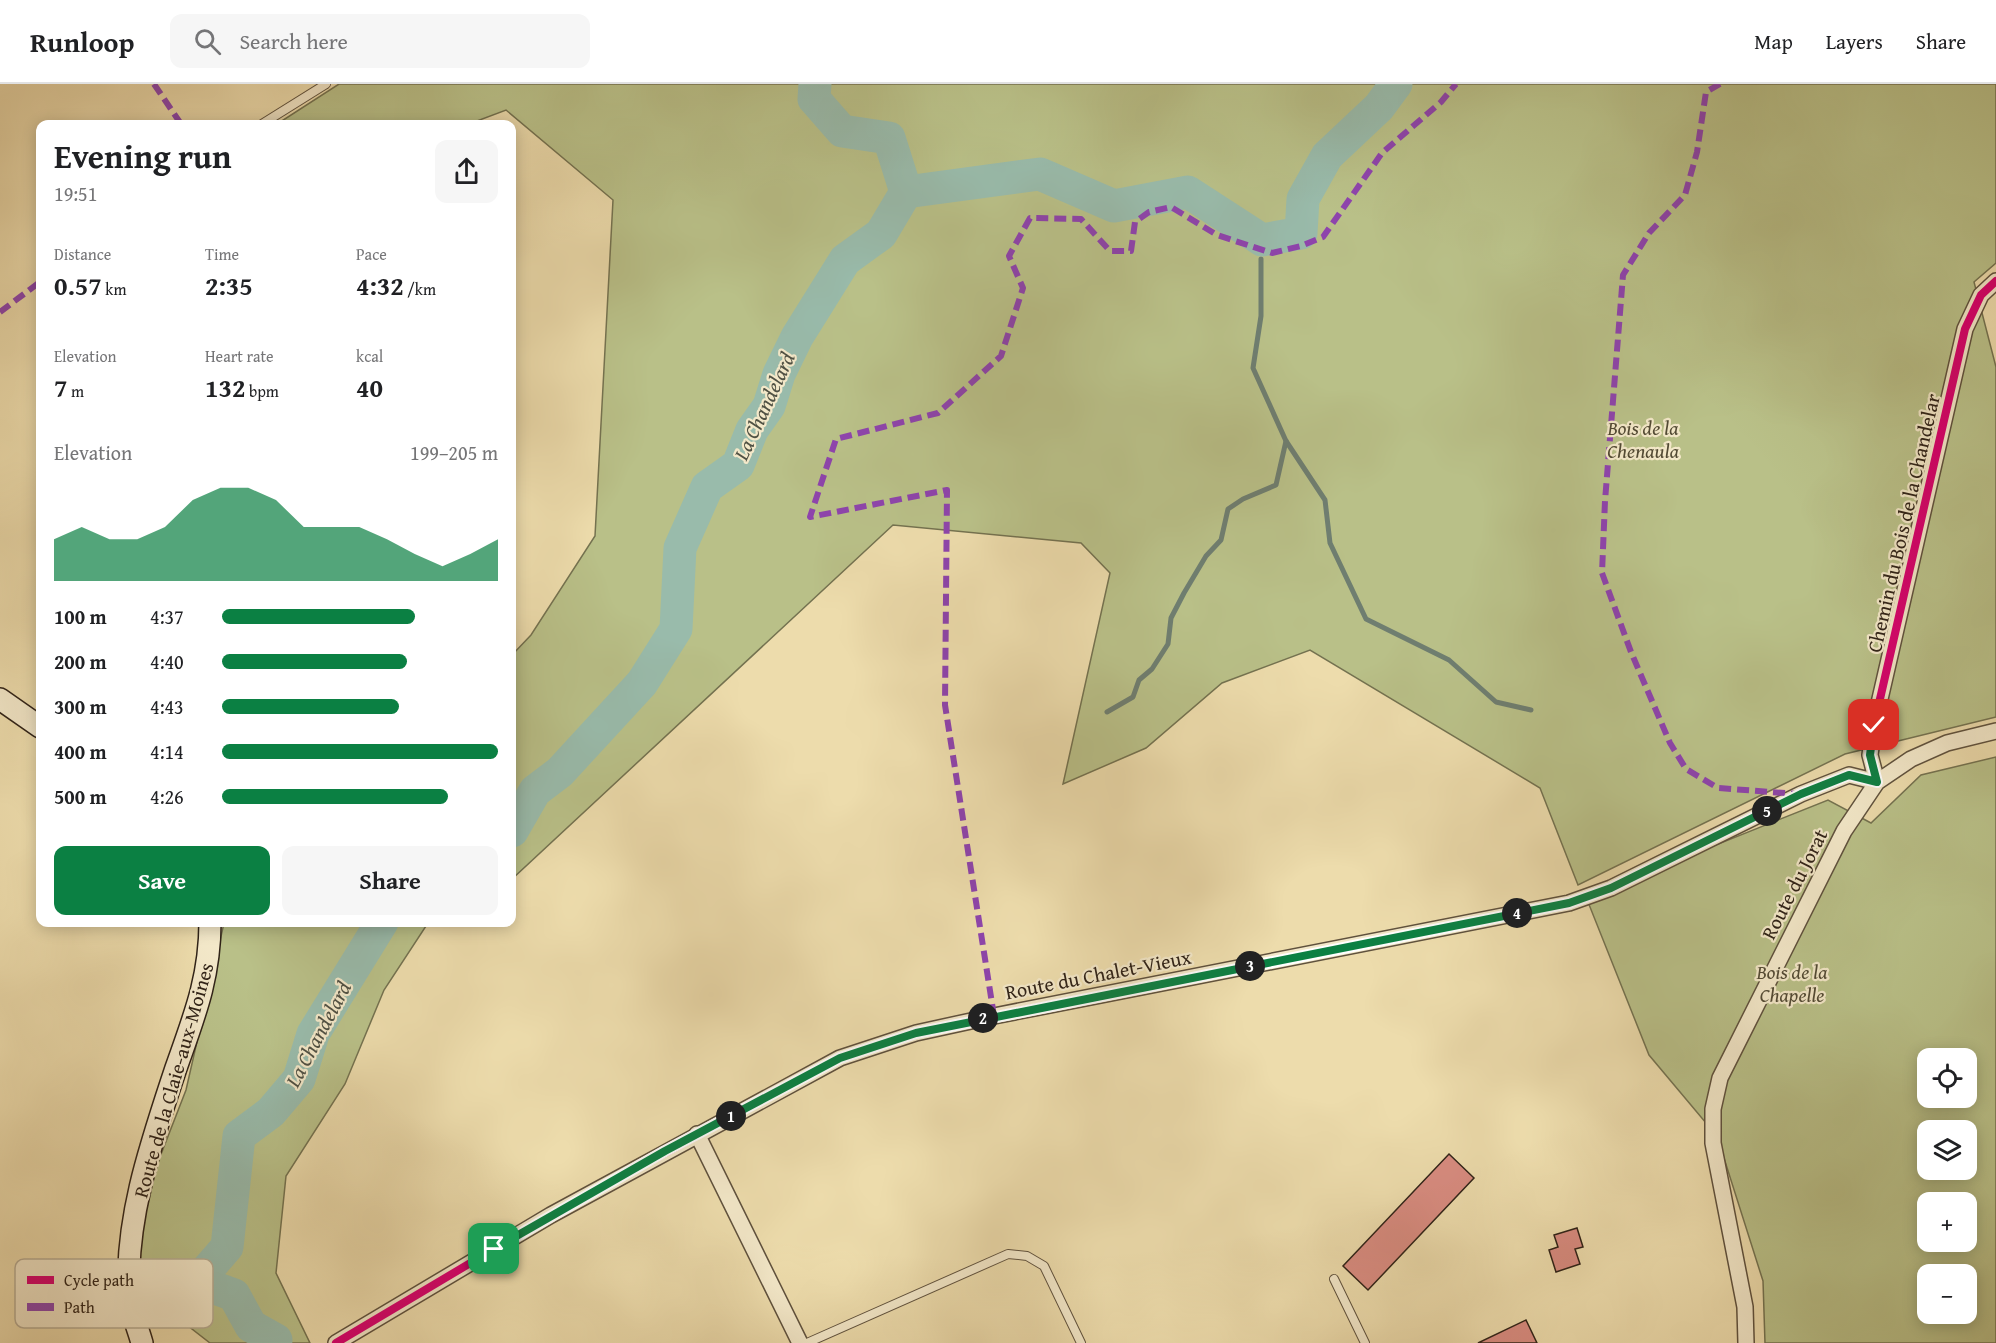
<!DOCTYPE html>
<meta charset="utf-8">
<style>
:root{--surface:#fff;--page:#f6f6f6;--text:#202124;--muted:#757577;--line:#e0e0e0;--accent:#0b8043}
body{margin:0;font-family:"Gentium Book Plus",serif;background:var(--page);color:var(--text);height:100vh;display:flex;flex-direction:column;font-size:22px;white-space:nowrap}
*{box-sizing:border-box;margin:0}
p{font-size:20px;color:var(--muted)}
.icon{flex:none;width:33px;height:33px;fill:none;stroke:currentColor;stroke-width:2;stroke-linecap:round;stroke-linejoin:round}
.map{position:relative;flex:1;overflow:hidden}
.drawer{position:absolute;left:36px;top:36px;width:480px;height:807px;display:flex;flex-direction:column;background:var(--surface);border-radius:12px;box-shadow:0 3px 15px #0003}
.drawer>*{flex:none}
.controls{position:absolute;left:1917px;top:964px;display:grid;gap:12px}
.controls a{display:grid;place-items:center;width:60px;height:60px;border-radius:12px;background:var(--surface);box-shadow:0 3px 15px #0003;font-size:30px}
.pin{position:absolute;display:grid;place-items:center;width:51px;height:51px;color:#fff;margin:-26px;border-radius:12px;box-shadow:0 3px 9px #0006}
.km{position:absolute;width:30px;height:30px;margin:-15px;border-radius:50%;background:#222;color:#fff;font-size:16px;line-height:30px;text-align:center}
.round{display:grid;place-items:center;flex:none;width:63px;height:63px;border-radius:12px;background:var(--page)}
.headline{display:flex;align-items:center;justify-content:space-between;height:102px;padding:0 18px}
h1{font-size:33px;font-weight:700;line-height:45px}
.figures{display:grid;grid-template-columns:repeat(3,1fr);gap:9px;height:102px;padding:6px 18px}
.figures div{display:grid;align-content:center}
.figures b{font-size:26px;font-weight:700}
.figures small{font-size:16px;font-weight:400}
.figures p{font-size:16px}
.chart{height:168px;padding:12px 18px}
.chart p{display:flex;justify-content:space-between}
.chart svg{width:100%;height:108px;margin-top:6px;fill:var(--accent);opacity:.7}
.action{display:flex;gap:12px;margin-top:auto;padding:12px 18px}
.action a{flex:1;height:69px;border-radius:12px;background:var(--accent);color:#fff;font-size:24px;font-weight:700;line-height:69px;text-align:center}
.action a+a{background:var(--page);color:var(--text)}
ul{padding:0 18px;list-style:none;font-size:20px}
li{display:grid;grid-template-columns:96px 72px 1fr;align-items:center;height:45px}
li i{height:15px;border-radius:8px;background:var(--accent)}
header{display:flex;align-items:center;gap:36px;box-sizing:border-box;height:84px;padding:0 30px;background:var(--surface);border-bottom:2px solid var(--line)}
header strong{font-size:28px}
nav{display:flex;gap:33px;margin-inline-start:auto;font-size:21px}
.search{width:420px;height:54px;background:var(--page);display:flex;align-items:center;gap:15px;box-sizing:border-box;padding:0 21px;border-radius:12px;color:var(--muted);font-size:22px}
.map>svg:first-child{display:block}
.green{fill:#b9c088;stroke:#747250;stroke-width:1.5;fill-rule:evenodd}
.lines{fill:none;stroke-linecap:round;stroke-linejoin:round}
.stream{stroke:#6f7e70;stroke-width:5}
.river{stroke:#99bbab;stroke-width:33}
.building{fill:#d98c81;stroke:#302318;stroke-width:1.5}
.lane-casing{stroke:#5f513d;stroke-width:10}
.street-casing{stroke:#5f513d;stroke-width:18}
.secondary-casing{stroke:#302318;stroke-width:24}
.lane{stroke:#f3e8c9;stroke-width:8}
.street{stroke:#f3e8c9;stroke-width:15}
.secondary{stroke:#f3e8c9;stroke-width:21}
.quiet{stroke:#8e44ad;stroke-width:6;stroke-dasharray:12 6;stroke-linecap:butt}
.cycleway-casing{stroke:#f3e8c9;stroke-width:11}
.cycleway{stroke:#d6006c;stroke-width:8}
.route-casing{stroke:#fff;stroke-width:12}
.route{stroke:#0b8043;stroke-width:8}
.labels{text-anchor:middle;dominant-baseline:central;stroke-width:4.5;stroke-linejoin:round;paint-order:stroke}
.park-label{font-size:20px;font-style:italic;fill:#524a34;stroke:#f3e8c9}
.street-label{font-size:20px;fill:#302318;stroke:#f3e8c9}
.water-label{font-size:21px;font-style:italic;fill:#505144;stroke:#f3e8c9}
.key{fill:#f3e8c9;stroke:#b8ad94;stroke-width:1.5}
.key-label{font-size:16px;fill:#302318}
</style>
<header>
<strong>Runloop</strong>
<div class="search"><svg class="icon" aria-label="search" viewBox="0 0 24 24"><circle cx="10" cy="10" r="6"/><path d="M15 15l6 6"/></svg>Search here</div>
<nav><a>Map</a><a>Layers</a><a>Share</a></nav>
</header>
<div class="map">
<svg width="1996" height="1259" viewBox="0 0 1996 1259">
<rect width="100%" height="100%" fill="#eddcac"/>
<filter id="stains"><feTurbulence type="fractalNoise" baseFrequency=".00333" numOctaves="4"/><feColorMatrix values="0 0 0 0 .2 0 0 0 0 .09 0 0 0 0 .02 0 0 0 .5 -.17"/></filter>
<radialGradient id="worn" r=".72"><stop offset=".6" stop-color="#630" stop-opacity="0"/><stop offset="1" stop-color="#630" stop-opacity=".3"/></radialGradient>
<g class="green">
<polygon points="339,0 1996,0 1996,179 1974,198 1996,283 1996,633 1845,670 1578,801 1540,704 1310,566 1222,599 1146,664 1063,700 1110,489 1081,459 893,441 512,795 512,571 531,551 595,452 613,116 506,26 469,40 277,40"/>
<path d="M 1996,673 L 1996,1259 L 1765,1259 L 1763,1197 L 1717,1052 L 1649,971 L 1586,813 L 1828,716 L 1871,739 L 1921,691 ZM 1928,975 L 1966,975 L 1966,1014 L 1928,1014 ZM 1928,1047 L 1966,1047 L 1966,1086 L 1928,1086 ZM 1928,1119 L 1966,1119 L 1966,1158 L 1928,1158 ZM 1928,1191 L 1966,1191 L 1966,1230 L 1928,1230 Z"/>
<polygon points="224,839 428,839 384,906 345,1000 286,1092 276,1189 310,1259 210,1259 142,1206 137,1170 144,1114 186,1006"/>
</g>
<g class="lines">
<g class="stream">
<polyline points="1262,158 1262,156"/>
<polyline points="1261,175 1261,232 1253,284 1286,357 1325,416 1330,459 1366,535 1449,576 1496,618 1531,626"/>
<polyline points="1107,628 1133,613 1139,596 1152,585 1168,560 1171,534 1184,509 1206,472 1221,456 1228,425 1243,415 1276,401 1286,357"/>
</g>
<g class="river">
<polyline points="815,0 814,15 842,47 889,54 906,108 1040,90 1114,122 1188,108 1262,156 1301,149 1303,115 1327,72 1379,23 1396,0"/>
<polyline points="512,747 535,707 560,688 642,599 676,545 680,464 707,403 738,381 752,346 769,322 779,290 797,253 845,176 881,150 906,108"/>
<polyline points="276,1256 251,1242 234,1211 207,1201 207,1186 227,1163 239,1052 271,1028 299,995 313,950 382,838"/>
</g>
</g>
<g class="building">
<polygon points="1449,1070 1474,1094 1368,1206 1343,1182"/>
<polygon points="1577,1144 1583,1163 1575,1165 1580,1180 1556,1188 1549,1166 1558,1163 1554,1151"/>
<polygon points="1526,1236 1537,1259 1478,1259"/>
</g>
<g class="lines">
<g class="lane-casing">
<g id="lane">
<polyline points="262,40 326,0"/>
<polyline points="1334,1195 1365,1259"/>
<polyline points="807,1259 1008,1170 1027,1172 1044,1182 1081,1259"/>
</g>
</g>
<g class="street-casing">
<g id="street">
<polyline points="697,1050 800,1259"/>
<polyline points="336,1259 551,1131 840,974 916,949 994,932 1569,819 1611,804 1801,710 1849,691 1877,698 1870,671 1874,641 1965,245 1981,211 1996,197"/>
<polyline points="1746,1259 1745,1223 1713,1059 1713,1025 1720,994 1844,747 1877,698 1911,675 1947,659 1996,647"/>
</g>
</g>
<g class="secondary-casing">
<g id="secondary">
<polyline points="0,615 40,643"/>
<path d="M 142,1259 C 138,1244 130,1226 129,1211 C 125,1133 152,1057 176,984 C 194,933 210,894 210,838"/>
</g>
</g>
<use href="#lane" class="lane"/>
<use href="#street" class="street"/>
<use href="#secondary" class="secondary"/>
<g class="quiet">
<polyline points="154,0 181,40"/>
<polyline points="1720,0 1706,8 1697,68 1685,111 1649,149 1623,191 1605,417 1602,489 1631,568 1670,659 1686,685 1718,704 1797,710"/>
<polyline points="0,228 40,198"/>
<polyline points="994,932 945,621 947,406 810,433 836,355 938,329 1001,272 1023,204 1009,172 1030,134 1081,135 1110,167 1131,167 1135,138 1149,128 1171,123 1217,151 1272,169 1301,162 1323,153 1382,69 1441,18 1456,0"/>
</g>
<g class="cycleway-casing">
<polyline id="cycleway" points="336,1259 551,1131 840,974 916,949 994,932 1569,819 1611,804 1801,710 1849,691 1877,698 1870,671 1874,641 1965,245 1981,211 1996,197"/>
</g>
<use href="#cycleway" class="cycleway"/>
</g>
<g class="lines">
<g class="route-casing">
<polyline id="route" points="494,1165 665,1067 840,974 916,949 1569,819 1611,804 1801,710 1849,691 1877,698 1870,671 1874,641"/>
</g>
<use href="#route" class="route"/>
</g>
<g class="labels">
<g class="park-label">
<text x="1643" y="343">Bois de la<tspan x="1643" dy="23">Chenaula</tspan></text>
<text x="1792" y="887">Bois de la<tspan x="1792" dy="23">Chapelle</tspan></text>
</g>
<g class="street-label">
<text transform="translate(1903 439) rotate(-77)">Chemin du Bois de la Chandelar</text>
<text transform="translate(1794 800) rotate(-63)">Route du Jorat</text>
<text transform="translate(1098 890) rotate(-11)">Route du Chalet-Vieux</text>
<text transform="translate(173 996) rotate(-74)">Route de la Claie-aux-Moines</text>
</g>
<g class="water-label">
<text transform="translate(764 322) rotate(-65)">La Chandelard</text>
<text transform="translate(318 950) rotate(-62)">La Chandelard</text>
</g>
</g>
<rect x="15" y="1175" width="198" height="69" rx="9" class="key"/>
<rect x="27" y="1192" width="27" height="8" fill="#d6006c"/>
<rect x="27" y="1219" width="27" height="8" fill="#8e44ad"/>
<g class="key-label">
<text x="64" y="1202">Cycle path</text>
<text x="64" y="1229">Path</text>
</g>
<rect width="100%" height="100%" filter="url(#stains)"/>
<rect width="100%" height="100%" fill="url(#worn)"/>
</svg>
<div class="controls">
<a><svg class="icon" aria-label="locate" viewBox="0 0 24 24"><circle cx="12" cy="12" r="6"/><path d="M12 2v4M12 18v4M2 12h4M18 12h4"/></svg></a>
<a><svg class="icon" aria-label="layers" viewBox="0 0 24 24"><path d="M12 4l9 5-9 5-9-5zM3 14l9 5 9-5"/></svg></a>
<a>+</a>
<a>−</a>
</div>
<div class="pin" style="left:494px;top:1165px;background:#1e9e55"><svg class="icon" aria-label="arrive" viewBox="0 0 24 24"><path d="M6 21V4h12l-3 4 3 4H6"/></svg></div>
<div class="pin" style="left:1874px;top:641px;background:#d93025"><svg class="icon" aria-label="check" viewBox="0 0 24 24"><path d="M5 12l5 5 9-10"/></svg></div>
<b class="km" style="left:731px;top:1032px">1</b>
<b class="km" style="left:983px;top:934px">2</b>
<b class="km" style="left:1250px;top:882px">3</b>
<b class="km" style="left:1517px;top:829px">4</b>
<b class="km" style="left:1767px;top:727px">5</b>
<section class="drawer">
<div class="headline"><div><h1>Evening run</h1><p>19:51</p></div><a class="round"><svg class="icon" aria-label="share" viewBox="0 0 24 24"><path d="M12 15V3M7 8l5-5 5 5M5 13v7h14v-7"/></svg></a></div>
<div class="figures">
<div><p>Distance</p><b>0.57<small> km</small></b></div>
<div><p>Time</p><b>2:35</b></div>
<div><p>Pace</p><b>4:32<small> /km</small></b></div>
</div>
<div class="figures">
<div><p>Elevation</p><b>7<small> m</small></b></div>
<div><p>Heart rate</p><b>132<small> bpm</small></b></div>
<div><p>kcal</p><b>40</b></div>
</div>
<div class="chart"><p><span>Elevation</span>199–205 m</p>
<svg viewBox="0 0 160 44" preserveAspectRatio="none"><path d="M0 44V27L10 22L20 27L30 27L40 22L50 11L60 6L70 6L80 11L90 22L100 22L110 22L120 27L130 33L140 38L150 33L160 27V44z"/></svg>
</div>
<ul>
<li><b>100 m</b>4:37<i style="width:70%"></i></li>
<li><b>200 m</b>4:40<i style="width:67%"></i></li>
<li><b>300 m</b>4:43<i style="width:64%"></i></li>
<li><b>400 m</b>4:14<i style="width:100%"></i></li>
<li><b>500 m</b>4:26<i style="width:82%"></i></li>
</ul>
<div class="action"><a>Save</a><a>Share</a></div>
</section>
</div>
